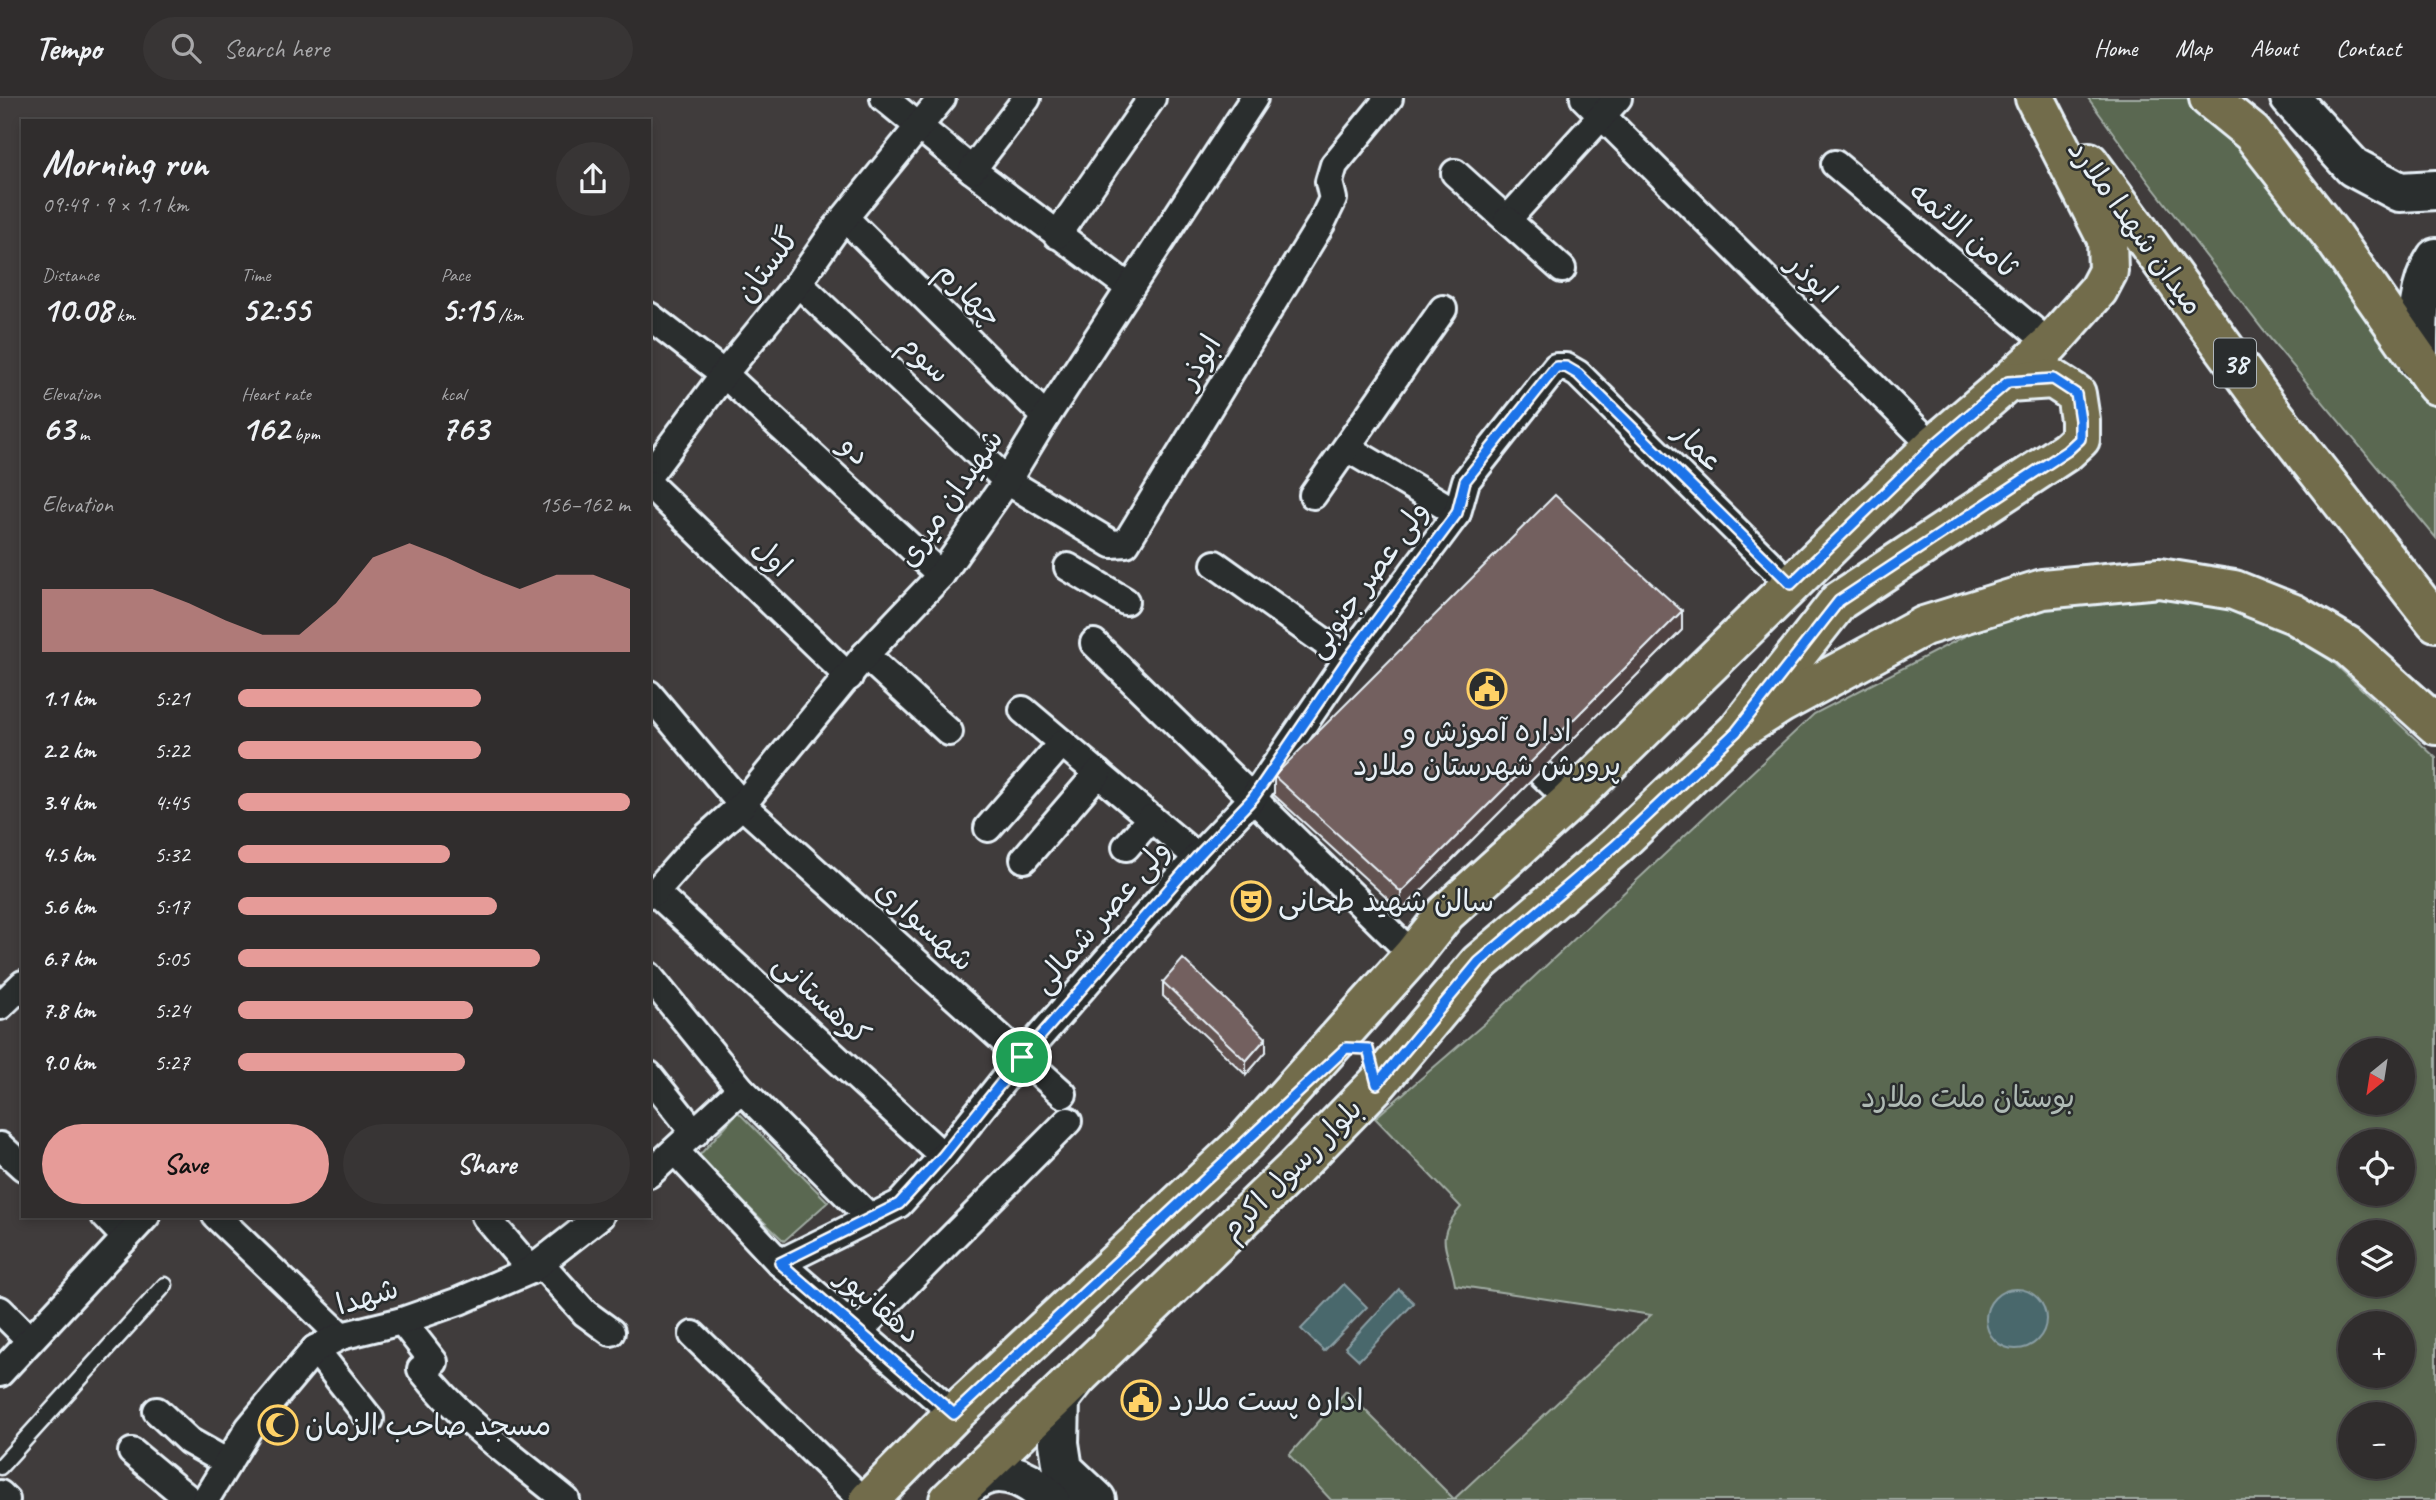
<!DOCTYPE html>
<meta charset="utf-8">
<style>
:root{--surface:#302d2d;--page:#383535;--text:#f1f3f6;--muted:#a8a8aa;--line:#4b4949;--accent:#e69b98}
body{margin:0;font-family:Caveat,"Playpen Sans Arabic",sans-serif;background:var(--page);color:var(--text);height:100vh;display:flex;flex-direction:column;font-size:26px;white-space:nowrap}
*{box-sizing:border-box;margin:0}
p{font-size:23px;color:var(--muted)}
.icon{flex:none;width:38px;height:38px;fill:none;stroke:currentColor;stroke-width:2;stroke-linecap:round;stroke-linejoin:round}
.map{position:relative;flex:1;overflow:hidden}
.details{position:absolute;left:21px;top:21px;width:630px;height:1099px;display:flex;flex-direction:column;background:var(--surface);border-radius:0px;box-shadow:0 4px 10px #0003,0 0 0 2px var(--line)}
.details>*{flex:none}
.needle{width:46px;rotate:210deg}
.fabs{position:absolute;left:2338px;top:940px;display:grid;gap:14px}
.fabs a{display:grid;place-items:center;width:77px;height:77px;border-radius:50%;background:var(--surface);box-shadow:0 4px 10px #0003,0 0 0 2px var(--line);font-size:35px}
.pin{position:absolute;display:grid;place-items:center;width:60px;height:60px;color:#fff;margin:-30px;border:4px solid #fff;border-radius:50%;box-shadow:0 2px 7px #0007}
.round{display:grid;place-items:center;flex:none;width:74px;height:74px;border-radius:37px;background:var(--page)}
.headline{display:flex;align-items:center;justify-content:space-between;height:119px;padding:0 21px}
h1{font-size:38px;font-weight:700;line-height:52px}
.stats{display:grid;grid-template-columns:repeat(3,1fr);gap:10px;height:119px;padding:7px 21px}
.stats div{display:grid;align-content:center}
.stats b{font-size:35px;font-weight:700}
.stats small{font-size:19px;font-weight:400}
.stats p{font-size:19px}
.chart{height:196px;padding:14px 21px}
.chart p{display:flex;justify-content:space-between}
.chart svg{width:100%;height:126px;margin-top:7px;fill:var(--accent);opacity:.7}
.button{display:flex;gap:14px;margin-top:auto;padding:14px 21px}
.button a{flex:1;height:80px;border-radius:42px;background:var(--accent);color:#111;font-size:28px;font-weight:700;line-height:80px;text-align:center}
.button a+a{background:var(--page);color:var(--text)}
ul{padding:0 21px;list-style:none;font-size:23px}
li{display:grid;grid-template-columns:112px 84px 1fr;align-items:center;height:52px}
li i{height:18px;border-radius:9px;background:var(--accent)}
header{display:flex;align-items:center;gap:42px;box-sizing:border-box;height:98px;padding:0 35px;background:var(--surface);border-bottom:2px solid var(--line)}
header strong{font-size:33px}
nav{display:flex;gap:38px;margin-inline-start:auto;font-size:24px}
.search{width:490px;height:63px;background:var(--page);display:flex;align-items:center;gap:18px;box-sizing:border-box;padding:0 24px;border-radius:38px;color:var(--muted);font-size:26px}
.map>svg:first-child{display:block}
.green{fill:#5a6851;stroke:#a1aca4;stroke-width:2;fill-rule:evenodd}
.water{fill:#4a676c;stroke:#899ea4;stroke-width:2}
.lines{fill:none;stroke-linecap:round;stroke-linejoin:round}
.lane-casing{stroke:#e8f1f8;stroke-width:19}
.street-casing{stroke:#e8f1f8;stroke-width:32}
.secondary-casing{stroke:#e8f1f8;stroke-width:44}
.primary-casing{stroke:#e8f1f8;stroke-width:44}
.highway-casing{stroke:#e8f1f8;stroke-width:44}
.lane{stroke:#2a2d2e;stroke-width:14}
.street{stroke:#2a2d2e;stroke-width:26}
.secondary{stroke:#2a2d2e;stroke-width:38}
.primary{stroke:#726c4b;stroke-width:38}
.highway{stroke:#726c4b;stroke-width:38}
.wall{fill:#635351;stroke:#e8f1f8;stroke-width:2}
.shaded-wall{fill:#504342;stroke:#e8f1f8;stroke-width:2}
.building{fill:#73605e;stroke:#e8f1f8;stroke-width:2}
.route-casing{stroke:#fff;stroke-width:14}
.route{stroke:#1a73e8;stroke-width:9}
.labels{text-anchor:middle;dominant-baseline:central;stroke-width:5;stroke-linejoin:round;paint-order:stroke}
.shield{fill:#2a2d2e;stroke:#afb6bb;stroke-width:2}
.shield-label{font-size:28px;font-weight:bold;fill:#e8f1f8}
.street-label{font-size:30px;fill:#e8f1f8;stroke:#2a2d2e}
.poi-label{font-size:30px;fill:#e8f1f8;stroke:#2a2d2e;text-anchor:start}
.park-label{font-size:30px;fill:#afbab5;stroke:#2a2d2e}
</style>
<header>
<strong>Tempo</strong>
<div class="search"><svg class="icon" aria-label="search" viewBox="0 0 24 24"><circle cx="10" cy="10" r="6"/><path d="M15 15l6 6"/></svg>Search here</div>
<nav><a>Home</a><a>Map</a><a>About</a><a>Contact</a></nav>
</header>
<div class="map">
<svg width="2436" height="1402" viewBox="0 0 2436 1402">
<rect width="100%" height="100%" fill="#403c3c"/>
<filter id="ink" filterUnits="userSpaceOnUse"><feTurbulence type="fractalNoise" baseFrequency=".0143" numOctaves="2"/><feDisplacementMap in="SourceGraphic" scale="14" xChannelSelector="R" yChannelSelector="G"/><feConvolveMatrix kernelMatrix="1 2 1 2 8 2 1 2 1" color-interpolation-filters="sRGB"/></filter>
<g filter="url(#ink)">
<g class="green">
<polygon points="2088,0 2189,0 2244,40 2436,298 2436,440 2263,232 2148,83"/>
<path d="M 2117,492 L 2192,496 L 2307,540 L 2436,660 L 2436,1402 L 1331,1402 L 1289,1357 L 1346,1293 L 1454,1401 L 1651,1217 L 1455,1187 C 1449,1150 1432,1142 1461,1109 L 1375,1020 L 1485,925 L 1814,616 L 1994,523 ZM 2350,952 L 2403,952 L 2403,1004 L 2350,1004 ZM 2350,1043 L 2403,1043 L 2403,1096 L 2350,1096 ZM 2350,1134 L 2403,1134 L 2403,1186 L 2350,1186 ZM 2350,1225 L 2403,1225 L 2403,1278 L 2350,1278 ZM 2350,1316 L 2403,1316 L 2403,1368 L 2350,1368 Z"/>
<polygon points="738,1014 828,1104 784,1143 697,1060"/>
</g>
<g class="water">
<polygon points="1344,1186 1367,1209 1324,1253 1301,1231"/>
<polygon points="1399,1191 1414,1205 1359,1262 1345,1249"/>
<circle cx="2016" cy="1221" r="30"/>
</g>
<g class="lines">
<g class="lane-casing">
<polyline id="lane" points="0,1369 165,1187"/>
</g>
<g class="street-casing">
<g id="street">
<polyline points="884,0 972,72 1130,190"/>
<polyline points="1584,0 1933,348"/>
<polyline points="1835,66 2050,246"/>
<polyline points="972,72 1027,0"/>
<polyline points="1455,75 1507,122 1618,0"/>
<polyline points="845,120 1046,319"/>
<polyline points="1507,122 1562,171"/>
<polyline points="1057,137 1152,0"/>
<polyline points="798,185 1007,383 1112,446 1126,445 1321,126 1333,101 1329,84 1334,67 1389,0"/>
<polyline points="649,218 724,276 941,477"/>
<polyline points="1347,350 1457,415"/>
<polyline points="649,377 724,276 798,185 837,129 942,0"/>
<polyline points="649,386 849,579"/>
<polyline points="1313,397 1443,211"/>
<polyline points="1215,466 1348,561"/>
<polyline points="1068,469 1125,503"/>
<polyline points="1094,545 1413,857"/>
<polyline points="865,557 949,634"/>
<polyline points="649,596 742,707 1063,996"/>
<polyline points="1023,612 1197,759"/>
<polyline points="1540,674 1570,703"/>
<polyline points="988,730 1062,645"/>
<polyline points="1126,749 1151,720"/>
<polyline points="1024,761 1098,675"/>
<polyline points="655,794 943,1058"/>
<polyline points="649,797 655,794 694,750 742,707 865,557 941,477 1007,383 1046,319 1254,0"/>
<polyline points="649,878 741,991 870,1120"/>
<polyline points="0,908 23,886"/>
<polyline points="649,977 695,1035"/>
<polyline points="0,1048 23,1069"/>
<polyline points="676,1054 780,1165 954,1316"/>
<polyline points="649,1076 741,991"/>
<polyline points="105,1118 125,1139"/>
<polyline points="216,1118 341,1238"/>
<polyline points="485,1118 531,1172"/>
<polyline points="540,1165 585,1215 611,1234"/>
<polyline points="780,1165 899,1106 943,1058 1022,959 1197,759 1253,700 1348,561 1457,415 1466,383 1556,269 1566,269 1578,276 1791,487"/>
<polyline points="0,1212 30,1242"/>
<path d="M 402,1223 L 434,1264 L 421,1271 C 462,1324 515,1360 566,1402"/>
<polyline points="859,1233 1068,1023"/>
<polyline points="693,1237 863,1402"/>
<polyline points="315,1251 370,1321"/>
<polyline points="0,1275 146,1118"/>
<polyline points="157,1313 189,1343 228,1365"/>
<polyline points="132,1354 190,1402"/>
<polyline points="0,1396 6,1402"/>
<polyline points="205,1402 249,1330 315,1251 341,1238 402,1223 459,1203 531,1172 600,1118"/>
</g>
</g>
<g class="secondary-casing">
<g id="secondary">
<polyline points="2290,0 2353,69 2400,94 2436,92"/>
<path d="M 2418,263 C 2418,227 2416,191 2436,160"/>
<polyline points="1078,1278 1060,1301 1059,1345 1063,1371 1096,1402"/>
<path d="M 958,1395 C 965,1390 973,1383 981,1379 C 1006,1367 1034,1384 1050,1402"/>
</g>
</g>
<g class="primary-casing">
<g id="primary">
<polyline points="2209,0 2252,35 2333,139 2436,287"/>
<polyline points="2089,64 2266,307 2436,524"/>
<polyline points="869,1402 954,1316 1245,1044 1413,857 1446,815 1570,703 1933,348 2008,284 2050,246 2098,192 2108,173 2107,141 2035,0"/>
<polyline points="949,1402 1295,1070 1377,986 1479,865 1615,749 1736,634 1839,503 2067,353 2080,341 2080,322 2076,296 2053,281 2008,284"/>
</g>
</g>
<g class="highway-casing">
<polyline id="highway" points="1736,634 1782,605 1924,528 2043,491 2159,480 2234,492 2294,516 2348,548 2436,627"/>
</g>
<use href="#lane" class="lane"/>
<use href="#street" class="street"/>
<use href="#secondary" class="secondary"/>
<use href="#primary" class="primary"/>
<use href="#highway" class="highway"/>
</g>
<g class="wall">
<polygon points="1682,532 1401,813 1274,697 1274,678"/>
<polygon points="1163,884 1266,954 1246,977 1163,898"/>
</g>
<g class="shaded-wall">
<polygon points="1682,513 1682,532 1401,813 1401,794"/>
<polygon points="1266,940 1266,954 1246,977 1246,963"/>
</g>
<g class="building">
<polygon points="1555,397 1682,513 1401,794 1274,678"/>
<polygon points="1183,861 1266,940 1246,963 1163,884"/>
</g>
</g>
<g class="lines" filter="url(#ink)">
<g class="route-casing">
<polygon id="route" points="1556,269 1566,269 1578,276 1791,486 1933,348 2008,284 2053,281 2076,296 2080,322 2080,341 2067,353 1839,503 1736,634 1615,748 1479,864 1377,986 1368,951 1346,950 954,1316 780,1165 899,1106 943,1058 1022,959 1197,759 1253,700 1348,561 1457,415 1465,383"/>
</g>
<use href="#route" class="route"/>
</g>
<defs>
<g id="civic-ring" transform="scale(2.0125)"><circle r="9.5" fill="#2a2d2e" stroke="#ffd166" stroke-width="1.5"/><path d="M-.6-6.5H3V-4.5H.6V-3L4-1V1h2V6H-6V1h2V-1L-.6-3ZM-1.2 2.5V6h2.4V2.5Z" fill="#ffd166"/></g>
<g id="theatre-ring" transform="scale(2.0125)"><circle r="9.5" fill="#2a2d2e" stroke="#ffd166" stroke-width="1.5"/><path d="M-5-5.5Q0-4 5-5.5V0Q5 5 0 6Q-5 5-5 0ZM-3.3-2.5H-1v1.5H-3.3ZM1-2.5H3.3v1.5H1ZM-2.8 1Q0 5.5 2.8 1Z" fill="#ffd166"/></g>
<g id="mosque-ring" transform="scale(2.0125)"><circle r="9.5" fill="#2a2d2e" stroke="#ffd166" stroke-width="1.5"/><path d="M3.5-4.9A6 6 0 1 0 3.5 4.9A5 5 0 1 1 3.5-4.9Z" fill="#ffd166"/></g>
</defs>
<g fill-rule="evenodd">
<use href="#civic-ring" x="1487" y="591"/>
<use href="#theatre-ring" x="1251" y="803"/>
<use href="#civic-ring" x="1141" y="1302"/>
<use href="#mosque-ring" x="278" y="1327"/>
</g>
<g class="labels">
<rect class="shield" x="2214" y="240.5" width="42" height="49" rx="5"/>
<g class="shield-label">
<text x="2235" y="265">38</text>
</g>
<g class="street-label">
<text transform="translate(2136 129) rotate(54)">میدان شهدا ملارد</text>
<text transform="translate(1963 131) rotate(40)">ثامن الائمه</text>
<text transform="translate(767 167) rotate(-53)">گلستان</text>
<text transform="translate(1812 180) rotate(45)">ابوذر</text>
<text transform="translate(969 196) rotate(45)">چهارم</text>
<text transform="translate(925 260) rotate(43)">سوم</text>
<text transform="translate(1199 263) rotate(-59)">ابوذر</text>
<text transform="translate(1699 349) rotate(45)">عمار</text>
<text transform="translate(855 352) rotate(43)">دو</text>
<text transform="translate(950 400) rotate(-55)">شهیدان میری</text>
<text transform="translate(772 459) rotate(44)">اول</text>
<text transform="translate(1367 481) rotate(-54)">ولی عصر جنوبی</text>
<text transform="translate(1101 818) rotate(-49)">ولی عصر شمالی</text>
<text transform="translate(925 827) rotate(42)">شهسواری</text>
<text transform="translate(822 901) rotate(43)">کوهستانی</text>
<text transform="translate(1291 1071) rotate(-45)">بلوار رسول اکرم</text>
<text transform="translate(367 1198) rotate(-17)">شهدا</text>
<text transform="translate(879 1207) rotate(41)">دهقانپور</text>
</g>
<g class="poi-label">
<text x="1487" y="633" text-anchor="middle">اداره آموزش و<tspan x="1487" dy="34">پرورش شهرستان ملارد</tspan></text>
<text x="1278" y="803">سالن شهید طحانی</text>
<text x="1168" y="1302">اداره پست ملارد</text>
<text x="305" y="1327">مسجد صاحب الزمان</text>
</g>
<g class="park-label">
<text x="1968" y="999">بوستان ملت ملارد</text>
</g>
</g>
</svg>
<div class="fabs">
<a><svg class="needle" viewBox="-14 -14 28 28"><path d="M0-13l5 13h-10z" fill="#e53935"/><path d="M0 13l5-13h-10z" fill="#a8a8aa"/></svg></a>
<a><svg class="icon" aria-label="locate" viewBox="0 0 24 24"><circle cx="12" cy="12" r="6"/><path d="M12 2v4M12 18v4M2 12h4M18 12h4"/></svg></a>
<a><svg class="icon" aria-label="layers" viewBox="0 0 24 24"><path d="M12 4l9 5-9 5-9-5zM3 14l9 5 9-5"/></svg></a>
<a>+</a>
<a>−</a>
</div>
<div class="pin" style="left:1022px;top:959px;background:#1e9e55"><svg class="icon" aria-label="arrive" viewBox="0 0 24 24"><path d="M6 21V4h12l-3 4 3 4H6"/></svg></div>
<section class="details">
<div class="headline"><div><h1>Morning run</h1><p>09:49 · 9 × 1.1 km</p></div><a class="round"><svg class="icon" aria-label="share" viewBox="0 0 24 24"><path d="M12 15V3M7 8l5-5 5 5M5 13v7h14v-7"/></svg></a></div>
<div class="stats">
<div><p>Distance</p><b>10.08<small> km</small></b></div>
<div><p>Time</p><b>52:55</b></div>
<div><p>Pace</p><b>5:15<small> /km</small></b></div>
</div>
<div class="stats">
<div><p>Elevation</p><b>63<small> m</small></b></div>
<div><p>Heart rate</p><b>162<small> bpm</small></b></div>
<div><p>kcal</p><b>763</b></div>
</div>
<div class="chart"><p><span>Elevation</span>156–162 m</p>
<svg viewBox="0 0 160 44" preserveAspectRatio="none"><path d="M0 44V22L10 22L20 22L30 22L40 27L50 33L60 38L70 38L80 27L90 11L100 6L110 11L120 17L130 22L140 17L150 17L160 22V44z"/></svg>
</div>
<ul>
<li><b>1.1 km</b>5:21<i style="width:62%"></i></li>
<li><b>2.2 km</b>5:22<i style="width:62%"></i></li>
<li><b>3.4 km</b>4:45<i style="width:100%"></i></li>
<li><b>4.5 km</b>5:32<i style="width:54%"></i></li>
<li><b>5.6 km</b>5:17<i style="width:66%"></i></li>
<li><b>6.7 km</b>5:05<i style="width:77%"></i></li>
<li><b>7.8 km</b>5:24<i style="width:60%"></i></li>
<li><b>9.0 km</b>5:27<i style="width:58%"></i></li>
</ul>
<div class="button"><a>Save</a><a>Share</a></div>
</section>
</div>
